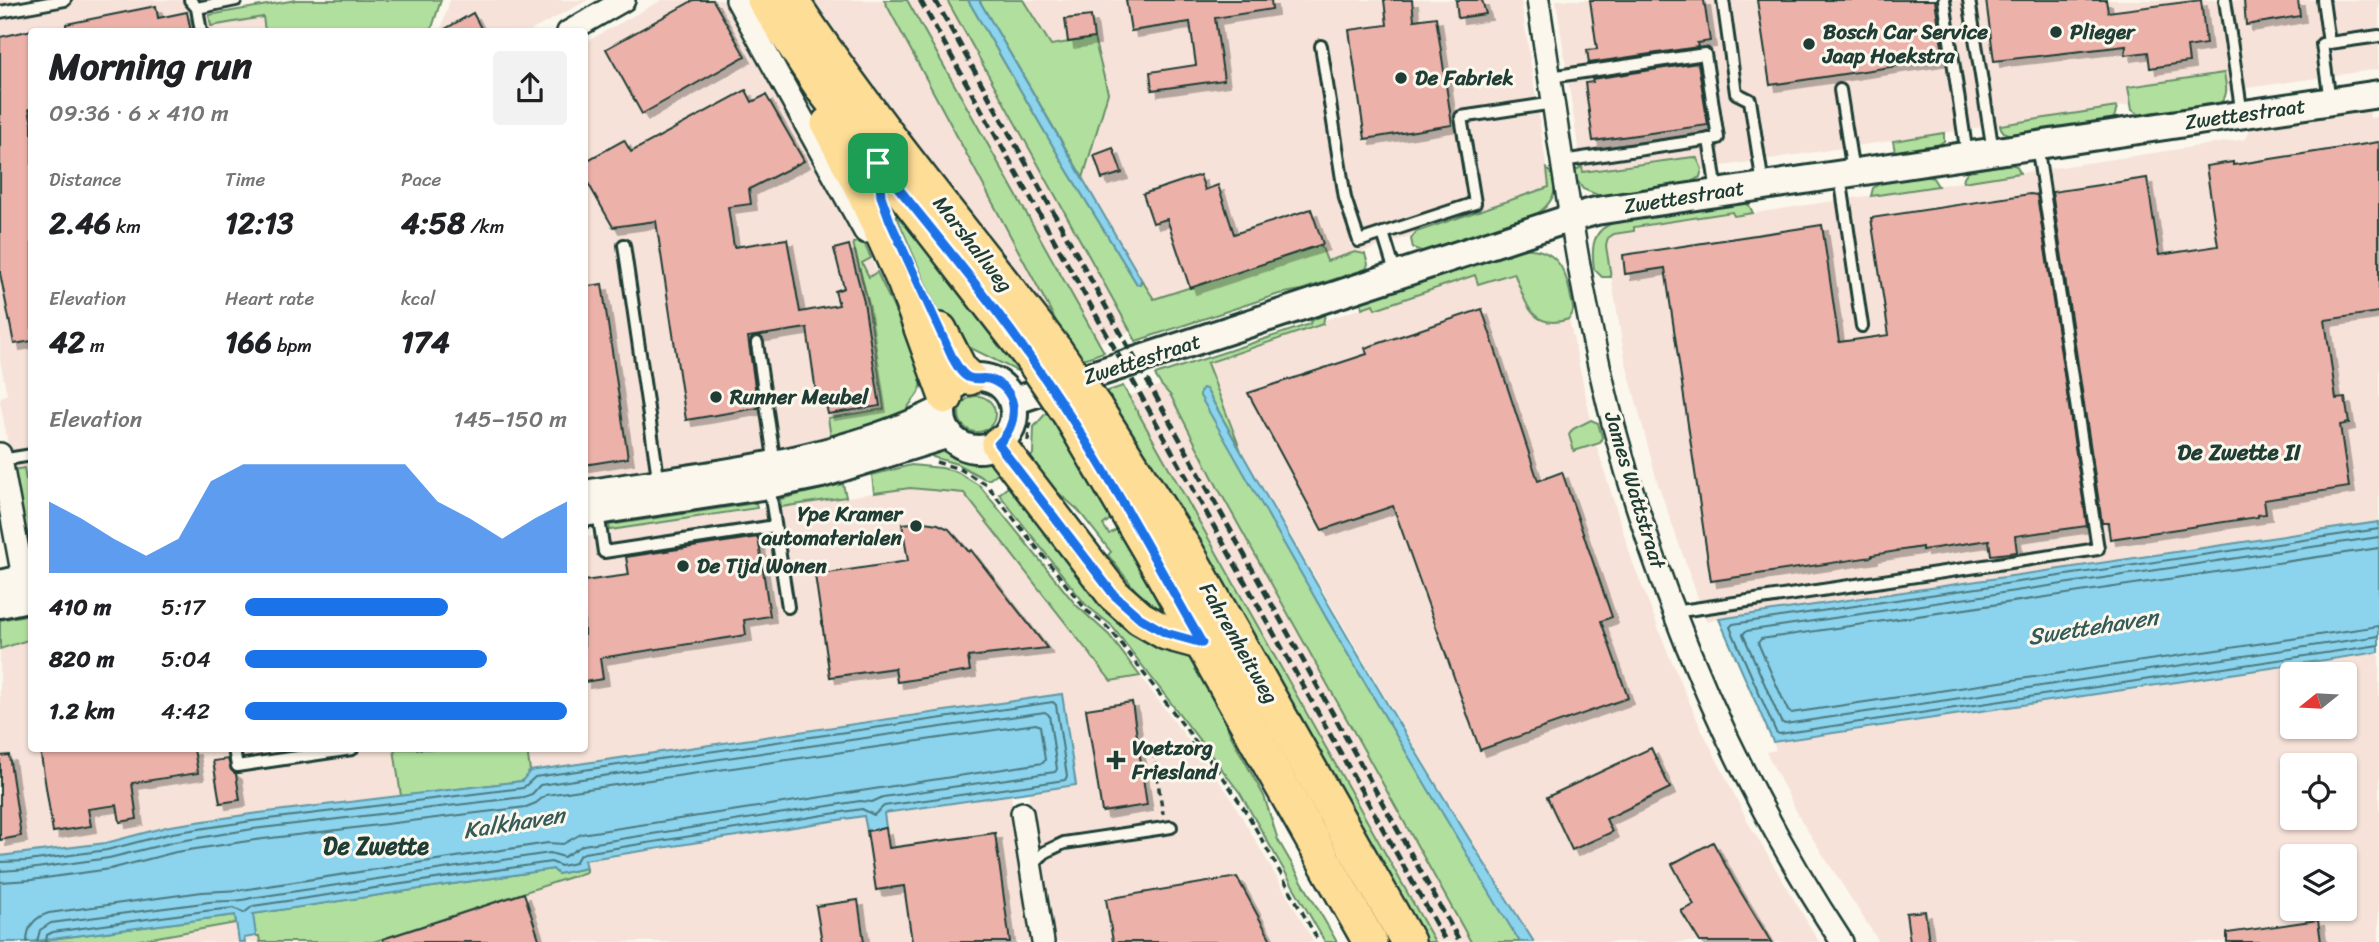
<!DOCTYPE html>
<meta charset="utf-8">
<style>
:root{--surface:#fff;--page:#f2f2f2;--text:#202124;--muted:#757577;--accent:#1a73e8}
body{margin:0;font-family:Sriracha,sans-serif;background:var(--page);color:var(--text);height:100vh;display:flex;flex-direction:column;font-size:26px;white-space:nowrap}
*{box-sizing:border-box;margin:0}
p{font-size:23px;color:var(--muted)}
.icon{flex:none;width:38px;height:38px;fill:none;stroke:currentColor;stroke-width:2;stroke-linecap:round;stroke-linejoin:round}
.map{position:relative;flex:1;overflow:hidden}
.panel{position:absolute;left:28px;top:28px;width:560px;height:724px;display:flex;flex-direction:column;background:var(--surface);border-radius:7px;box-shadow:0 2px 5px #0004}
.panel>*{flex:none}
.needle{width:46px;rotate:252deg}
.controls{position:absolute;left:2280px;top:662px;display:grid;gap:14px}
.controls a{display:grid;place-items:center;width:77px;height:77px;border-radius:7px;background:var(--surface);box-shadow:0 2px 5px #0004;font-size:35px}
.pin{position:absolute;display:grid;place-items:center;width:60px;height:60px;color:#fff;margin:-30px;border-radius:14px;box-shadow:0 4px 10px #0006}
.round{display:grid;place-items:center;flex:none;width:74px;height:74px;border-radius:7px;background:var(--page)}
.head{display:flex;align-items:center;justify-content:space-between;height:119px;padding:0 21px}
h1{font-size:38px;font-weight:700;line-height:52px}
.metrics{display:grid;grid-template-columns:repeat(3,1fr);gap:10px;height:119px;padding:7px 21px}
.metrics div{display:grid;align-content:center}
.metrics b{font-size:30px;font-weight:700}
.metrics small{font-size:19px;font-weight:400}
.metrics p{font-size:19px}
.chart{height:196px;padding:14px 21px}
.chart p{display:flex;justify-content:space-between}
.chart svg{width:100%;height:126px;margin-top:7px;fill:var(--accent);opacity:.7}
ul{padding:0 21px;list-style:none;font-size:23px}
li{display:grid;grid-template-columns:112px 84px 1fr;align-items:center;height:52px}
li i{height:18px;border-radius:9px;background:var(--accent)}
.map>svg:first-child{display:block}
.built{fill:#f6e2d8;fill-rule:evenodd}
.green{fill:#b1df9e;stroke:#688e69;stroke-width:2}
.water{fill:#8cd3ed;stroke:#6097a3;stroke-width:2}
.lines{fill:none;stroke-linecap:round;stroke-linejoin:round}
.shore{stroke:#4b797e;stroke-width:2}
.building{fill:#ecb2aa;stroke:#1f3d34;stroke-width:2;filter:url(#shadow)}
.service-casing{stroke:#1f3d34;stroke-width:16}
.minor-casing{stroke:#1f3d34;stroke-width:26}
.tertiary-casing{stroke:#1f3d34;stroke-width:32}
.primary-casing{stroke:#1f3d34;stroke-width:38}
.path{stroke:#1f3d34;stroke-width:3.5;stroke-dasharray:7 5;stroke-linecap:butt}
.service{stroke:#fbf7ec;stroke-width:10}
.minor{stroke:#fbf7ec;stroke-width:21}
.tertiary{stroke:#fbf7ec;stroke-width:26}
.primary{stroke:#fedd96;stroke-width:33}
.rail{stroke:#1f3d34;stroke-width:5;stroke-dasharray:10 5;stroke-linecap:butt}
.primary-bridge-casing{stroke:#1f3d34;stroke-width:38;stroke-linecap:butt}
.primary-bridge{stroke:#fedd96;stroke-width:33}
.route-casing{stroke:#fff;stroke-width:14}
.route{stroke:#1a73e8;stroke-width:9}
.poi-dot{fill:#1f3d34;stroke:#fbf7ec;stroke-width:2.5}
.labels{text-anchor:middle;dominant-baseline:central;stroke-width:6;stroke-linejoin:round;paint-order:stroke}
.poi-label{font-size:21px;font-weight:bold;fill:#1f3d34;stroke:#fbf7ec;text-anchor:start}
.street-label{font-size:21px;fill:#1f3d34;stroke:#fbf7ec}
.neighbourhood-label{font-size:23px;font-weight:bold;fill:#1f3d34;stroke:#fbf7ec}
.water-label{font-size:23px;font-style:italic;fill:#355b59;stroke:#fbf7ec}
.quarter-label{font-size:24px;font-weight:bold;fill:#1f3d34;stroke:#fbf7ec}
</style>
<div class="map">
<svg width="2379" height="942" viewBox="0 0 2379 942">
<defs>
<filter id="shadow"><feDropShadow dx="6" dy="6" stdDeviation="0" flood-color="#0004"/></filter>
</defs>
<rect width="100%" height="100%" fill="#fbf7ec"/>
<filter id="ink" filterUnits="userSpaceOnUse"><feTurbulence type="fractalNoise" baseFrequency=".0143" numOctaves="2"/><feDisplacementMap in="SourceGraphic" scale="14" xChannelSelector="R" yChannelSelector="G"/><feConvolveMatrix kernelMatrix="1 2 1 2 8 2 1 2 1" color-interpolation-filters="sRGB"/></filter>
<g filter="url(#ink)">
<g class="built">
<polygon points="0,0 206,0 211,26 335,5 324,31 32,32 32,545 25,537 0,401 1,397 7,394 0,360"/>
<polygon points="450,0 588,0 530,31 440,32"/>
<polygon points="662,0 730,0 856,227 904,329 920,376 921,387 905,412 831,438 729,458 585,480 584,43"/>
<polygon points="808,0 968,0 1064,165 1111,298 1131,331 1098,342 1080,310 1050,322 930,168"/>
<polygon points="1023,0 1521,0 1550,190 1164,318 1069,164 1051,45"/>
<polygon points="1556,0 2379,0 2379,69 2227,91 2224,77 2129,91 2130,105 1602,184 1582,172"/>
<polygon points="2369,110 2370,118 2379,117 2379,522 1706,621 1657,481 1625,359 1606,246 1611,236 1634,231 1634,227 1733,212 1734,216 2246,139 2250,130 2257,127"/>
<polygon points="1515,273 1526,304 1536,316 1542,320 1560,322 1569,319 1591,420 1573,429 1574,451 1596,444 1632,560 1668,653 1699,724 1748,822 1819,942 1534,942 1480,856 1394,712 1190,364 1362,308 1373,304 1375,309 1475,275 1478,284"/>
<polygon points="1161,385 1171,396 1218,488 1471,942 1435,942 1251,617 1129,396"/>
<polygon points="910,488 964,493 1111,681 1140,676 1228,793 1314,942 1052,942 1028,792 1076,785 427,793 251,814 170,826 106,843 0,856 0,649 31,639 32,749 584,749 585,537 610,534 610,530"/>
<path d="M 2379,652 L 2379,942 L 1879,942 L 1802,822 L 1766,752 L 1776,750 L 1773,742 ZM 2292,674 L 2345,674 L 2345,726 L 2292,726 ZM 2292,765 L 2345,765 L 2345,817 L 2292,817 ZM 2292,856 L 2345,856 L 2345,908 L 2292,908 Z"/>
<polygon points="1011,795 1033,942 245,942 244,938 585,867 583,861 865,816 867,831 885,828 884,813"/>
<polygon points="235,915 239,942 29,942 206,918"/>
</g>
<g class="green">
<polygon points="296,0 441,0 431,31 265,31 263,17 211,26 209,15"/>
<polygon points="884,0 907,0 1104,352 1080,360 1070,347"/>
<polygon points="947,0 968,0 1064,165 1137,284 1142,282 1141,279 1154,299 1321,245 1327,261 1355,252 1365,254 1368,264 1366,269 1301,290 1279,294 1136,341"/>
<polygon points="979,0 1023,0 1051,45 1094,38 1108,93 1083,178"/>
<path d="M 2224,73 C 2226,85 2230,98 2217,105 L 2141,116 L 2132,110 L 2128,87 Z"/>
<path d="M 2117,107 L 2114,118 L 2108,121 L 2011,135 C 2005,134 2001,131 2000,125 Z"/>
<polygon points="1944,133 1944,141 1937,146 1895,152 1893,141"/>
<polygon points="1693,157 1697,158 1702,169 1700,177 1689,183 1600,196 1583,189 1574,176 1575,170 1582,167 1583,172"/>
<polygon points="2009,164 2017,166 2020,173 1963,182 1964,177 1968,171"/>
<path d="M 1547,169 L 1556,177 C 1557,193 1550,205 1538,213 L 1424,252 L 1413,248 L 1411,239 L 1416,232 L 1549,187 Z"/>
<polygon points="1925,176 1933,178 1938,186 1871,196 1873,188 1882,182"/>
<polygon points="886,191 1013,360 1021,373 965,345 957,348 935,306"/>
<path d="M 1741,203 L 1749,205 L 1753,213 L 1734,216 L 1732,212 L 1634,227 L 1634,231 L 1614,234 L 1608,238 L 1606,246 L 1611,277 L 1602,277 L 1594,269 C 1591,247 1592,229 1616,222 Z"/>
<path d="M 863,241 L 871,258 L 862,263 L 869,277 L 877,272 C 886,291 924,370 921,387 C 918,398 907,403 905,415 L 832,444 L 828,418 L 884,409 L 868,303 L 853,243 Z"/>
<path d="M 1520,249 C 1555,246 1566,268 1571,298 C 1573,307 1575,312 1569,319 C 1530,332 1526,301 1514,273 L 1478,284 L 1475,275 L 1375,309 L 1373,304 L 1362,308 L 1361,301 Z"/>
<polygon points="1325,314 1323,324 1207,363 1241,451 1206,389 1327,619 1520,942 1471,942 1218,488 1171,396 1161,385 1155,375 1310,324 1311,321"/>
<polygon points="1123,386 1435,942 1425,942 1102,393"/>
<circle cx="977" cy="414" r="18"/>
<polygon points="1047,412 1085,469 1113,517 1103,525 1109,534 1119,528 1176,623 1145,602 1108,555 1111,552 1078,510 1046,482 1028,461 1033,454 1034,427"/>
<polygon points="1591,420 1598,423 1602,437 1600,443 1574,451 1569,435 1573,429"/>
<polygon points="945,447 963,455 988,462 1000,471 990,479 985,479 957,464 933,457 929,453"/>
<polygon points="911,465 942,468 957,472 980,486 1076,605 1109,635 1140,676 1111,681 964,493 910,488 874,493 872,475"/>
<polygon points="24,468 26,480 31,479 31,553 28,545 13,470"/>
<polygon points="843,484 846,497 781,507 780,499"/>
<polygon points="1012,484 1189,656 1198,663 1210,680 1230,734 1264,796 1278,840 1337,942 1325,942 1240,793 1111,625 1086,605 999,494"/>
<polygon points="756,503 757,508 610,530 609,525"/>
<polygon points="31,614 31,639 0,649 0,620"/>
<polygon points="394,749 527,749 530,771 522,781 401,796"/>
<polygon points="586,868 586,872 373,942 260,942 259,936 256,936 252,914 553,869 558,874"/>
<polygon points="235,915 236,923 129,942 29,942"/>
</g>
<g class="water">
<polygon points="968,0 979,0 1141,279 1140,284 1137,284 1064,165"/>
<path d="M 1203,388 L 1206,389 C 1310,576 1419,762 1534,942 L 1520,942 L 1497,905 L 1327,619 L 1200,396 L 1200,392 Z"/>
<polygon points="2379,522 2379,652 1773,742 1719,619"/>
<polygon points="1062,694 1076,785 884,813 886,828 867,831 864,816 584,860 586,868 558,874 553,869 253,914 256,936 244,938 245,942 239,942 235,915 29,942 0,942 0,856 106,843 170,826 251,814 522,781 530,771"/>
</g>
<g class="lines">
<g class="shore">
<polyline points="2379,529 1733,624 1730,627 1776,732 1779,734 2379,645"/>
<polyline points="2379,537 1746,631 1743,634 1781,722 1785,724 2379,636"/>
<polyline points="2379,548 1761,639 1758,643 1788,711 1791,713 2379,626"/>
<polyline points="0,862 28,861 107,850 172,833 252,821 523,788 535,777 1053,702 1056,705 1067,776 1065,780 884,806 874,815 862,809 584,853 579,856 575,863 561,866 551,862 253,906 244,913 234,908 205,911 53,932 47,935 46,942"/>
<path d="M 0,871 L 29,869 L 109,858 L 174,842 L 253,829 L 524,797 L 532,794 L 540,785 L 1045,712 L 1049,715 L 1057,769 L 1055,772 L 883,797 L 872,802 L 860,801 L 583,845 L 564,857 L 550,853 L 251,898 C 237,903 219,900 203,903 C 152,910 102,916 51,923 L 40,930 L 37,942"/>
<path d="M 0,882 L 31,880 L 110,869 L 176,852 L 255,840 L 526,807 L 536,803 L 546,795 L 1036,724 L 1040,726 L 1045,760 L 1043,763 L 581,834 L 563,844 L 548,843 L 242,890 L 202,892 L 49,913 C 35,917 27,927 27,942"/>
</g>
</g>
<g class="building">
<polygon points="694,0 713,0 745,56 642,114 606,49"/>
<polygon points="1126,0 1271,0 1272,9 1215,18 1224,80 1152,90 1150,72 1196,65 1190,22 1131,31"/>
<polygon points="1384,0 1412,0 1414,20 1436,17 1452,125 1365,139 1349,30 1387,25"/>
<polygon points="1456,0 1482,0 1486,14 1458,18"/>
<polygon points="1590,0 1704,0 1710,41 1697,43 1698,47 1589,63 1587,50 1597,49"/>
<polygon points="1757,0 1935,0 1944,59 1770,85"/>
<polygon points="1986,0 2106,0 2108,12 2201,0 2206,44 2187,47 2189,62 2150,68 2148,52 2125,55 2126,46 1994,61"/>
<polygon points="2298,0 2300,16 2246,25 2244,0"/>
<polygon points="156,6 158,18 187,12 191,32 66,32 66,24"/>
<polygon points="473,13 483,32 440,32"/>
<polygon points="1091,16 1094,38 1068,42 1065,19"/>
<polygon points="32,30 32,109 29,109 32,124 32,341 14,344 0,273 0,37"/>
<polygon points="1698,63 1708,125 1593,141 1585,83 1593,82 1592,79"/>
<polygon points="746,90 752,102 766,95 804,161 749,189 751,204 728,207 734,247 787,239 800,312 839,305 835,291 844,288 834,249 849,245 864,302 880,406 828,414 825,399 817,400 807,328 748,337 758,408 686,420 656,221 613,227 584,176 584,162 624,140 631,152"/>
<polygon points="2379,142 2379,312 2325,320 2336,399 2345,398 2349,423 2340,425 2349,487 2264,500 2266,514 2258,515 2258,517 2110,539 2108,523 2102,523 2052,192 2147,178 2159,255 2218,246 2206,166 2233,162 2233,165"/>
<polygon points="1113,148 1122,173 1102,179 1094,155"/>
<polygon points="1200,175 1205,190 1218,185 1234,234 1311,209 1323,244 1190,288 1167,219 1153,223 1143,194"/>
<polygon points="2030,194 2037,195 2087,526 2015,536 2017,552 1991,555 1989,540 1922,550 1922,547 1872,555 1872,557 1711,581 1665,268 1625,274 1623,255 1822,225 1839,342 1889,335 1871,218"/>
<polygon points="602,284 628,458 584,465 584,287"/>
<polygon points="1482,309 1538,481 1562,472 1612,617 1601,621 1628,698 1480,750 1393,506 1322,530 1248,393 1367,354 1365,348"/>
<polygon points="924,522 938,524 949,529 969,552 971,550 1047,648 968,657 970,671 897,682 895,668 830,677 815,575 908,561 902,524"/>
<polygon points="758,537 770,616 744,620 746,635 600,658 603,679 584,682 584,581 629,575 626,557"/>
<polygon points="1132,702 1147,805 1102,812 1086,709"/>
<polygon points="1651,748 1670,788 1606,819 1612,832 1572,850 1547,797"/>
<polygon points="40,749 194,749 198,773 132,783 137,819 120,822 117,805 88,809 91,826 53,832"/>
<polygon points="9,755 21,836 0,840 0,756"/>
<polygon points="228,759 231,770 236,774 240,800 220,803 213,761"/>
<polygon points="886,828 889,848 995,833 1010,942 912,942 904,886 876,890 867,831"/>
<polygon points="1713,842 1734,881 1771,942 1700,942 1681,911 1694,905 1672,864"/>
<polygon points="1237,877 1272,942 1113,942 1106,899"/>
<polygon points="524,893 540,942 383,942 383,939"/>
<polygon points="858,900 864,942 822,942 816,906"/>
<polygon points="1925,911 1929,942 1910,942 1906,913"/>
<polygon points="2318,920 2321,942 2227,942 2227,933"/>
</g>
<g class="lines">
<g class="service-casing">
<g id="service">
<polyline points="190,0 197,8 201,32"/>
<polyline points="1723,0 1736,93 1750,100 1763,185"/>
<polyline points="1944,0 1967,155"/>
<polyline points="1969,0 1993,151"/>
<polyline points="2225,0 2242,115"/>
<polyline points="2323,0 2329,43"/>
<polyline points="197,8 236,0"/>
<polyline points="0,12 65,0"/>
<polyline points="1321,46 1345,198 1359,241 1475,203 1461,117 1554,103"/>
<polyline points="1550,77 1705,54 1718,138 1562,161"/>
<polyline points="1840,90 1853,172"/>
<polyline points="2330,101 2322,44 2379,36"/>
<polyline points="1709,139 1717,192"/>
<polyline points="1840,176 1862,326"/>
<polyline points="1383,233 1396,275"/>
<polyline points="624,245 659,484"/>
<polyline points="757,343 775,465"/>
<polyline points="1,460 32,455"/>
<polyline points="769,485 788,607"/>
<polyline points="598,512 604,552 775,526"/>
<polyline points="1674,612 2098,549 2037,145"/>
<polyline points="234,749 237,766 352,749"/>
<polyline points="1031,866 1045,852 1064,843 1171,827"/>
</g>
</g>
<g class="minor-casing">
<g id="minor">
<polyline points="737,0 865,232"/>
<path d="M 1538,0 C 1560,143 1577,287 1614,427 C 1662,608 1739,786 1842,942"/>
<polyline points="568,32 624,0"/>
<polyline points="0,454 26,593"/>
<polyline points="1022,813 1043,942"/>
</g>
</g>
<g class="tertiary-casing">
<g id="tertiary">
<circle cx="978" cy="413" r="36"/>
<polyline points="1013,401 1571,218 1596,211 2379,94"/>
<path d="M 584,494 C 705,475 832,465 942,410"/>
<polyline points="584,513 762,486 821,474 949,434"/>
<polyline points="0,584 32,577"/>
<polyline points="0,604 32,597"/>
</g>
</g>
<g class="primary-casing">
<g id="primary">
<polyline points="764,0 822,88 1032,359"/>
<path d="M 791,0 C 872,122 967,235 1056,351"/>
<polyline points="828,124 860,185 905,284 946,397"/>
<polyline points="940,330 960,369 969,378"/>
<polyline points="1095,407 1188,554 1408,942"/>
<polyline points="1070,415 1149,550 1370,942"/>
<polyline points="998,444 1114,595 1140,618 1166,633 1214,646"/>
</g>
</g>
<g class="path">
<polyline points="991,365 1010,374"/>
<polyline points="1028,441 1029,429 1033,418"/>
<polyline points="936,462 960,469 987,485 1087,611 1101,621 1113,633 1225,780 1248,815 1319,942"/>
<polyline points="1153,751 1163,814"/>
<polyline points="1139,753 1189,746 1195,741"/>
</g>
<use href="#service" class="service"/>
<use href="#minor" class="minor"/>
<use href="#tertiary" class="tertiary"/>
<use href="#primary" class="primary"/>
<g class="rail">
<polyline points="920,0 1446,942"/>
<polyline points="935,0 1460,942"/>
</g>
<g class="primary-bridge-casing">
<g id="primary-bridge">
<polyline points="1056,351 1095,407"/>
<polyline points="1032,359 1070,415"/>
</g>
</g>
<use href="#primary-bridge" class="primary-bridge"/>
</g>
</g>
<g class="lines" filter="url(#ink)">
<g class="route-casing">
<path id="route" d="M 878,163 C 937,236 998,309 1050,386 C 1106,468 1153,557 1202,643 L 1166,633 L 1140,618 L 1114,595 L 998,444 C 1018,426 1021,392 992,380 C 985,377 978,380 970,378 C 962,376 956,364 952,357 L 890,221 L 881,196 Z"/>
</g>
<use href="#route" class="route"/>
</g>
<g class="poi-dot">
<circle cx="2056" cy="32" r="7"/>
<circle cx="1809" cy="44" r="7"/>
<circle cx="1401" cy="78" r="7"/>
<circle cx="716" cy="397" r="7"/>
<circle cx="916" cy="526" r="7"/>
<circle cx="683" cy="566" r="7"/>
<path d="M1112.5 749.5h7v7h7v7h-7v7h-7v-7h-7v-7h7z"/>
</g>
<g class="labels">
<g class="poi-label">
<text x="1823" y="32">Bosch Car Service<tspan x="1823" dy="24">Jaap Hoekstra</tspan></text>
<text x="2070" y="32">Plieger</text>
<text x="1415" y="78">De Fabriek</text>
<text x="730" y="397">Runner Meubel</text>
<text x="902" y="514" text-anchor="end">Ype Kramer<tspan x="902" dy="24">automaterialen</tspan></text>
<text x="697" y="566">De Tijd Wonen</text>
<text x="1132" y="748">Voetzorg<tspan x="1132" dy="24">Friesland</tspan></text>
</g>
<g class="street-label">
<text transform="translate(2245 114) rotate(-8)">Zwettestraat</text>
<text transform="translate(1684 197) rotate(-9)">Zwettestraat</text>
<text transform="translate(973 244) rotate(52)">Marshallweg</text>
<text transform="translate(1142 359) rotate(-18)">Zwettestraat</text>
<text transform="translate(1635 490) rotate(73)">James Wattstraat</text>
<text transform="translate(1239 643) rotate(60)">Fahrenheitweg</text>
</g>
<g class="neighbourhood-label">
<text x="2239" y="452">De Zwette II</text>
</g>
<g class="water-label">
<text transform="translate(2093 627) rotate(-9)">Swettehaven</text>
<text transform="translate(514 823) rotate(-9)">Kalkhaven</text>
</g>
<g class="quarter-label">
<text x="376" y="846">De Zwette</text>
</g>
</g>
</svg>
<div class="controls">
<a><svg class="needle" viewBox="-14 -14 28 28"><path d="M0-13l5 13h-10z" fill="#e53935"/><path d="M0 13l5-13h-10z" fill="#757577"/></svg></a>
<a><svg class="icon" aria-label="locate" viewBox="0 0 24 24"><circle cx="12" cy="12" r="6"/><path d="M12 2v4M12 18v4M2 12h4M18 12h4"/></svg></a>
<a><svg class="icon" aria-label="layers" viewBox="0 0 24 24"><path d="M12 4l9 5-9 5-9-5zM3 14l9 5 9-5"/></svg></a>
</div>
<div class="pin" style="left:878px;top:163px;background:#1e9e55"><svg class="icon" aria-label="arrive" viewBox="0 0 24 24"><path d="M6 21V4h12l-3 4 3 4H6"/></svg></div>
<section class="panel">
<div class="head"><div><h1>Morning run</h1><p>09:36 · 6 × 410 m</p></div><a class="round"><svg class="icon" aria-label="share" viewBox="0 0 24 24"><path d="M12 15V3M7 8l5-5 5 5M5 13v7h14v-7"/></svg></a></div>
<div class="metrics">
<div><p>Distance</p><b>2.46<small> km</small></b></div>
<div><p>Time</p><b>12:13</b></div>
<div><p>Pace</p><b>4:58<small> /km</small></b></div>
</div>
<div class="metrics">
<div><p>Elevation</p><b>42<small> m</small></b></div>
<div><p>Heart rate</p><b>166<small> bpm</small></b></div>
<div><p>kcal</p><b>174</b></div>
</div>
<div class="chart"><p><span>Elevation</span>145–150 m</p>
<svg viewBox="0 0 160 44" preserveAspectRatio="none"><path d="M0 44V19L10 25L20 32L30 38L40 32L50 12L60 6L70 6L80 6L90 6L100 6L110 6L120 19L130 25L140 32L150 25L160 19V44z"/></svg>
</div>
<ul>
<li><b>410 m</b>5:17<i style="width:63%"></i></li>
<li><b>820 m</b>5:04<i style="width:75%"></i></li>
<li><b>1.2 km</b>4:42<i style="width:100%"></i></li>
</ul>
</section>
</div>
